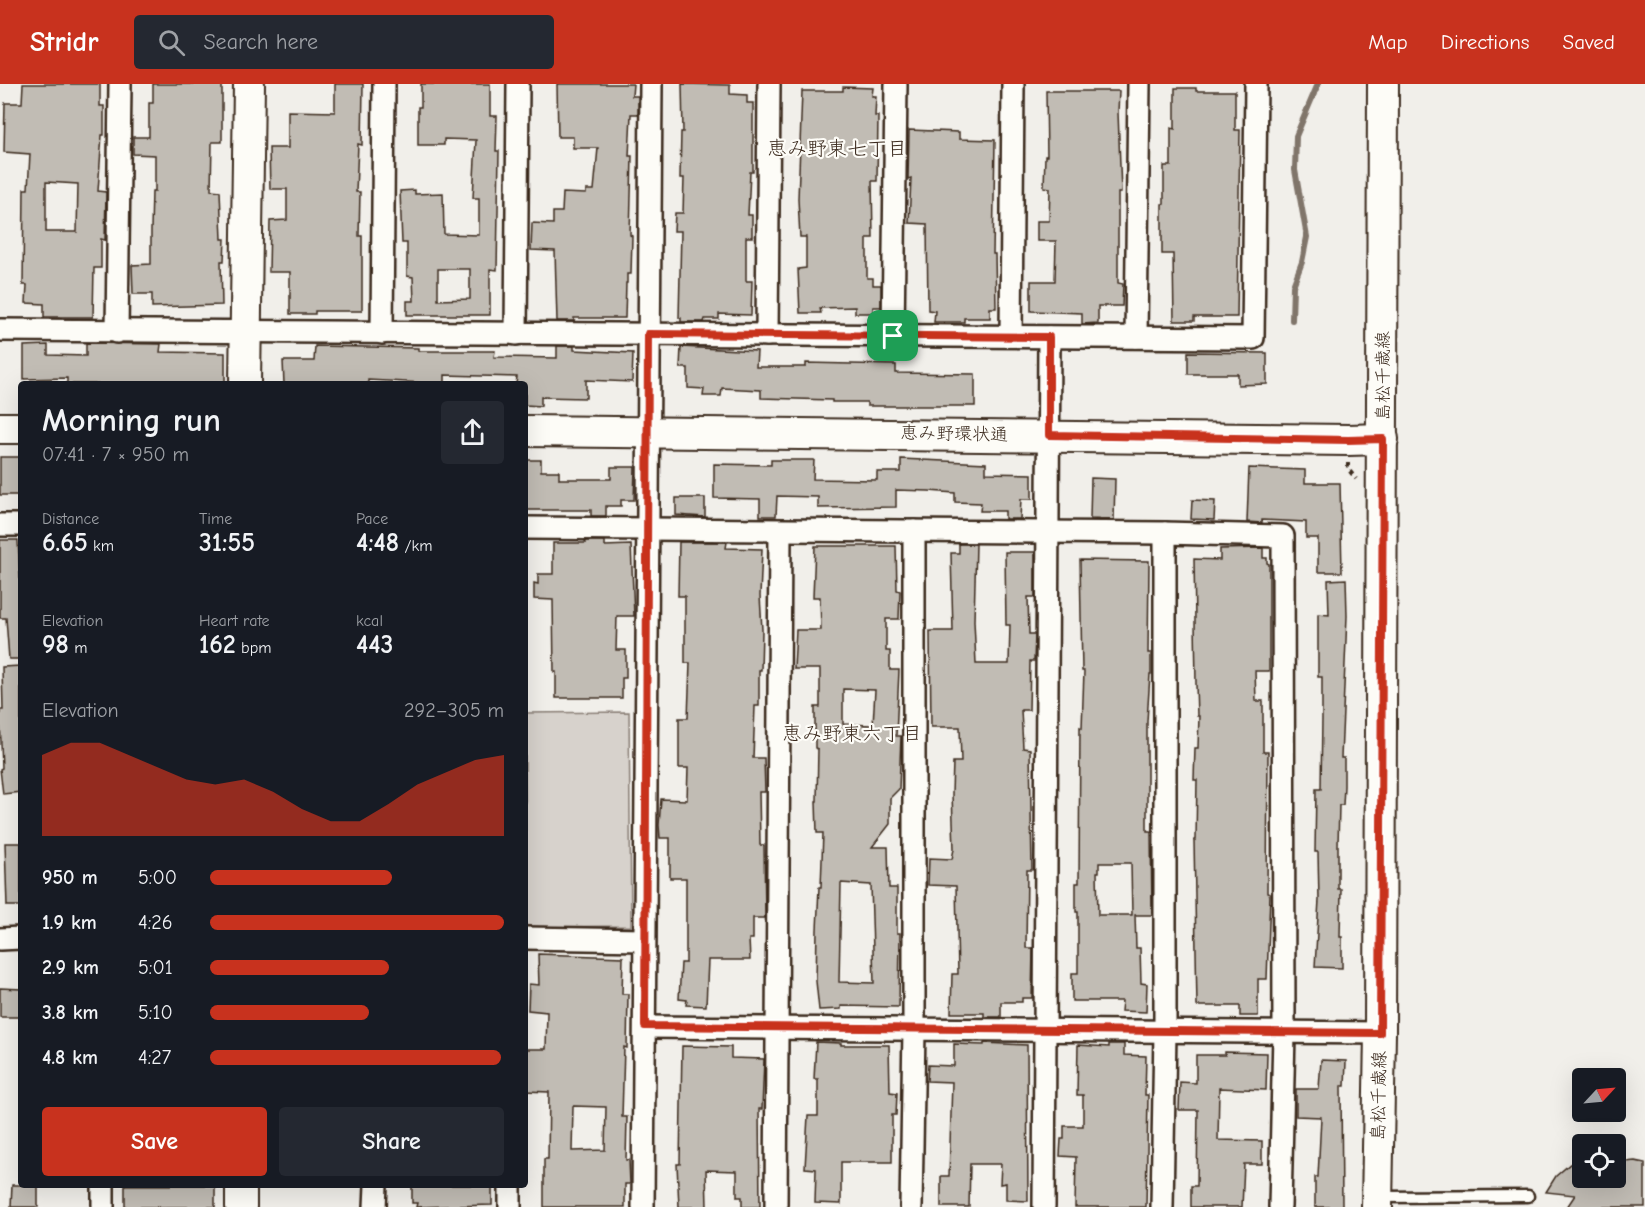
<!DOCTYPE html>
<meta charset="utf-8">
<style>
:root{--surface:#171b24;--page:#242831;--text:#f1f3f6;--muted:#9ea1a6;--accent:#c8321e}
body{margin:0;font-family:"Comic Neue","Klee One",sans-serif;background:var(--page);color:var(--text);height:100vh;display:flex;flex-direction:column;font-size:22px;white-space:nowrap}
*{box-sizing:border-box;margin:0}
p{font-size:20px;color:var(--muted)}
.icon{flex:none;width:33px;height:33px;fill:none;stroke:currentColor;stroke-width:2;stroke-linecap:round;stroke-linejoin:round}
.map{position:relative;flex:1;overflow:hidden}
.sheet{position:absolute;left:18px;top:297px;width:510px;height:807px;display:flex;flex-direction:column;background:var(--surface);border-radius:6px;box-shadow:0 6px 24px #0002}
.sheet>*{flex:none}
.needle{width:39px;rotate:64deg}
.fabs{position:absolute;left:1572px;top:984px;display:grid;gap:12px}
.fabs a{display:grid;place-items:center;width:54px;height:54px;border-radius:6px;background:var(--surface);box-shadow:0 6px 24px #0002;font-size:30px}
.pin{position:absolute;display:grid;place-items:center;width:51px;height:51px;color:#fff;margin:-26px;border-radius:12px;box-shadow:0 3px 9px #0006}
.round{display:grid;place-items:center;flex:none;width:63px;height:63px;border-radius:6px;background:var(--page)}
.overview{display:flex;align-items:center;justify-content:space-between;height:102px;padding:0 24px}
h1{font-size:33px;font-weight:600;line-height:45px}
.stats{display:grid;grid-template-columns:repeat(3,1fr);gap:9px;height:102px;padding:6px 24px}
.stats div{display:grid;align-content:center}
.stats b{font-size:26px;font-weight:600}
.stats small{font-size:16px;font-weight:400}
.stats p{font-size:16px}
.chart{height:168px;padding:12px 24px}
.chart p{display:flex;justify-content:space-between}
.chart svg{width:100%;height:108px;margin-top:6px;fill:var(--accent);opacity:.7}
.primary-button{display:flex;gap:12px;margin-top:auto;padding:12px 24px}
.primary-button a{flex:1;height:69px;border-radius:6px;background:var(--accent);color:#fff;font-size:24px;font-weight:600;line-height:69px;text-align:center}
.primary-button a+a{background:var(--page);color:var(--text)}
ul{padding:0 24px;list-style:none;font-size:20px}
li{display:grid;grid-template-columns:96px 72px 1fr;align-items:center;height:45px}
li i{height:15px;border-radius:8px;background:var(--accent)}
header{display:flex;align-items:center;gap:36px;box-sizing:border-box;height:84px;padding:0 30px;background:var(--accent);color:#fff}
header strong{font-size:28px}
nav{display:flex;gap:33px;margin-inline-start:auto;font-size:21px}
.search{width:420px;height:54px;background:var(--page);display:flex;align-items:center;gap:15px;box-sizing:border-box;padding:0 21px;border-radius:6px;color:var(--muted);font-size:22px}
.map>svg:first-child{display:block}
.green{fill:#d7d2cc;stroke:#897e75;stroke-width:1.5}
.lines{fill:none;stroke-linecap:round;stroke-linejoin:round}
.stream{stroke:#80746b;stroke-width:6}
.building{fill:#c1bcb4;stroke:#3b2a1e;stroke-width:1.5;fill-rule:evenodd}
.lane-casing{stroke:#3b2a1e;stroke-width:15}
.street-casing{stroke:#3b2a1e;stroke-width:26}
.secondary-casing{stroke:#3b2a1e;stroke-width:34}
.path{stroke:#3b2a1e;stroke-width:4;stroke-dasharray:4.5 4.5;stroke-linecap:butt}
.lane{stroke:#fdfcf7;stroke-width:10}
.street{stroke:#fdfcf7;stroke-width:21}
.secondary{stroke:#fdfcf7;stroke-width:30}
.route-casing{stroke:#fff;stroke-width:12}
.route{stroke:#c8321e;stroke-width:8}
.labels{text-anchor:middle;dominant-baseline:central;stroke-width:4.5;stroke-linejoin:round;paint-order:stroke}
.street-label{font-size:18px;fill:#3b2a1e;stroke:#fdfcf7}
.neighbourhood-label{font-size:20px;fill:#3b2a1e;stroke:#fdfcf7}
</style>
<header>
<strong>Stridr</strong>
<div class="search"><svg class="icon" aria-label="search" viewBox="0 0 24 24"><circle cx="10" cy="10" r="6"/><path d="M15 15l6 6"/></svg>Search here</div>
<nav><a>Map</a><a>Directions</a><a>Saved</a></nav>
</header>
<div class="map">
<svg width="1645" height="1123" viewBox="0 0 1645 1123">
<rect width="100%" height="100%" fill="#f1efea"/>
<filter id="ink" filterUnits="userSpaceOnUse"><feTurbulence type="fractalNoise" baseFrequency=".0167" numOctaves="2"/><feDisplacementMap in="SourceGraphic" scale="12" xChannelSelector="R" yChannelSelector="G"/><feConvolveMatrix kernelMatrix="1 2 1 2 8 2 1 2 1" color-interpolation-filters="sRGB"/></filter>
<g filter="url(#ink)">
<polygon class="green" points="629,628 631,842 526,843 525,629"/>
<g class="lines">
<polyline class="stream" points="1292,236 1293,202 1302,178 1307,153 1295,86 1296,52 1318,0"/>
</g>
<g class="building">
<path d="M 23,0 L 100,0 L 100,22 L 104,22 L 104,51 L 102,51 L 98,107 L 106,108 L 105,156 L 101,155 L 101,184 L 94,184 L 93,233 L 44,233 L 44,220 L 26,219 L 27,201 L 23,201 L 24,105 L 28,105 L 30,70 L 4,68 L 5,19 L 22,19 ZM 46,98 L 78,100 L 77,148 L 46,148 Z"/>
<polygon points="153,0 222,0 222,58 212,58 211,106 220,107 222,155 225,155 224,177 221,177 222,221 152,223 152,210 133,210 132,181 151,180 151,146 152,107 155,107 155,71 133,70 133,53 149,53 149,19 153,19"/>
<polygon points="335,0 363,0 362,61 358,60 356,108 360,108 359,152 362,152 362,227 315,227 315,230 290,230 290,188 269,188 270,137 287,136 287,105 270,105 269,64 288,64 288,27 335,28"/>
<path d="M 421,0 L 490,0 L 490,32 L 497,32 L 496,67 L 499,67 L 497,186 L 490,185 L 490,231 L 407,231 L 407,217 L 414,217 L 413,193 L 407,192 L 407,159 L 402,159 L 400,107 L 415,106 L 415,110 L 443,109 L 444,150 L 479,151 L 479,114 L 473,114 L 476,56 L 444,55 L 444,61 L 418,61 L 418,23 L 421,23 ZM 438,185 L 470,185 L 470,215 L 438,216 Z"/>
<polygon points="557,0 633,0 632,12 638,12 638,30 631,30 629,72 632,72 630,151 632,152 631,190 627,190 627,199 626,199 625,234 574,234 574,237 557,237 555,167 531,166 532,139 553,140 553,128 562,128 563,109 586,110 586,106 594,106 598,64 573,64 573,53 558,53"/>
<polygon points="682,0 730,1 730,10 747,11 747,19 753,19 753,88 750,88 748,131 752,131 752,153 746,153 746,197 752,197 751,231 719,230 719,235 705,235 704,238 681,238 681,234 679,234 681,147 674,147 675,129 683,129 684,94 680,94 681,48 683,48"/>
<polygon points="843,3 873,4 872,12 876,12 875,32 878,32 877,97 872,97 873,154 867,154 867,194 873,194 873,201 881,201 881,223 873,223 873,229 855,229 855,223 820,224 821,229 800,229 798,185 806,184 806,153 800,153 798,115 802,7 843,7"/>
<polygon points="1175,4 1196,4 1196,7 1235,7 1235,46 1240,46 1237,233 1194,233 1194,237 1174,237 1173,170 1162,170 1162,120 1164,120 1164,82 1171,82 1171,44 1175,45"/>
<polygon points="1046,7 1119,7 1118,28 1121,109 1118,109 1118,199 1123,200 1122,222 1098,222 1098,239 1082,240 1082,229 1031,227 1031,197 1055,197 1056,157 1037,157 1037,137 1049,137 1050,104 1044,103 1045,72 1047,72"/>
<polygon points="909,46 959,48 959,55 995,56 993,170 995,170 996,224 990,224 990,234 964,234 964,238 934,238 935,227 928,226 927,140 909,139 911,94 908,95"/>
<polygon points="86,259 161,260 160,268 225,269 225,300 67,300 67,294 24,295 24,262 48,261 48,271 86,272"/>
<polygon points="315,262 418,264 418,267 495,267 494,273 557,274 557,262 574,262 574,266 633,269 632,298 586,296 586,314 541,313 541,322 525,321 525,300 516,300 517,293 445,291 445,300 368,296 368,300 284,300 283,277 314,277"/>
<polygon points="681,263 757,267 756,283 806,283 806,279 896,281 896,289 975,290 975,322 867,322 867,318 832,318 832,316 761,314 761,306 722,304 721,312 703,312 704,305 688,304 688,284 680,284"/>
<polygon points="1188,268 1267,269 1267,300 1238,301 1238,290 1188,290"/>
<rect x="0" y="373" width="21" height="38"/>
<polygon points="901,375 986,379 986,389 1032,390 1032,415 1021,415 1020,435 1005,435 1005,427 980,427 981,419 955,418 955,409 929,407 896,406 896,423 818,424 818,413 777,412 776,432 760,432 760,415 714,414 714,380 771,381 771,376 814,376 813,395 877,396 877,388 901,388"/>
<polygon points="525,376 541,376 541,387 559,387 559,395 611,395 611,383 635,383 634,416 621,416 621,422 606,422 606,432 591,432 591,426 525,426"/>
<polygon points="1249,384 1305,386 1305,399 1340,399 1342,488 1318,488 1318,454 1306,454 1306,438 1262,436 1262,439 1247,438"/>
<polygon points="1091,394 1115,395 1114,436 1090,435"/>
<polygon points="676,414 705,414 705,433 676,431"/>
<polygon points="1192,416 1215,417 1214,436 1191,435"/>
<polygon points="0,456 18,456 21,514 21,575 9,575 6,534 0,534"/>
<polygon points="585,457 605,457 605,462 631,461 634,532 617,532 616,566 626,566 626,594 622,594 622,614 556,614 556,588 554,588 553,516 534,515 534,499 538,500 538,490 553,490 553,459 586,459"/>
<polygon points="679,458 727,458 726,464 762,465 760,512 762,546 761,586 759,586 759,622 755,622 753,674 764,674 765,708 759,708 760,761 764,761 765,834 753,834 753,855 749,855 750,876 708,876 706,922 686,921 687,916 679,915 681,879 686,879 686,794 670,794 670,754 660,754 659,741 661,715 687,716 688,684 679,684 679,634 688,634 690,579 685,579 685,512 678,512"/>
<polygon points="959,460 976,460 974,537 976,580 1009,580 1010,541 1006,541 1005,468 1035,468 1035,513 1028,513 1029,550 1035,550 1034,577 1030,577 1029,626 1021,626 1023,664 1030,665 1032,786 1027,786 1026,864 1033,864 1032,914 1022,914 1022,918 1001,918 1001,933 984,933 984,929 951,929 952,890 958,890 956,802 928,801 929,774 952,775 954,765 952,710 953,678 961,678 960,643 931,643 930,547 953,547 951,469 959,469"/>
<path d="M 815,462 L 896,462 L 897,506 L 900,507 L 899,535 L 886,535 L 886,567 L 890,567 L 890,586 L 899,586 L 896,652 L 901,652 L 899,705 L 890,714 L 890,740 L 872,763 L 888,763 L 889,804 L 897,804 L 897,849 L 900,849 L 899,923 L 841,922 L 841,925 L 819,926 L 816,897 L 817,846 L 819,803 L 821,803 L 823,749 L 817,749 L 816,717 L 817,717 L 818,665 L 815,664 L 815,623 L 820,623 L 820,585 L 794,585 L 796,546 L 821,546 L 820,513 L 813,513 ZM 843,605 L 875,606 L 873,641 L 843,640 ZM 841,799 L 871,801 L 874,899 L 839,898 Z"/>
<polygon points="1263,464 1263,474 1267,474 1267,479 1269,480 1269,587 1255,587 1256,617 1263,617 1263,668 1268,668 1267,809 1270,810 1267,895 1258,895 1258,932 1240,932 1240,922 1197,922 1194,756 1196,756 1197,696 1194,696 1195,664 1198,664 1199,632 1197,632 1196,600 1194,475 1220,476 1220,465"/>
<path d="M 1080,476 L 1149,477 L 1148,569 L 1151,569 L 1151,590 L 1150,590 L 1147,637 L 1147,747 L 1151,747 L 1152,831 L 1135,831 L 1136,864 L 1140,864 L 1141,899 L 1147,900 L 1146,928 L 1121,927 L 1122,917 L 1072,917 L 1072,889 L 1078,889 L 1078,828 L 1076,828 L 1076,799 L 1079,799 L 1080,643 L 1082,644 L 1084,587 L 1082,587 ZM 1099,779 L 1131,779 L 1132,831 L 1098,831 L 1097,788 L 1099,788 Z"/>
<polygon points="1346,495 1347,532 1341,674 1344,674 1344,702 1343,721 1339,721 1338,761 1338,805 1341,805 1340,853 1342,853 1342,884 1315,883 1319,816 1318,768 1315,768 1316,705 1321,705 1322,635 1322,593 1318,593 1318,530 1329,531 1328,496"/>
<polygon points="21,582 21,708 3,710 0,685 2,684 0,635 0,626 3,626 2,583"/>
<polygon points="5,759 21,759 21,822 7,822"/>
<path d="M 538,870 L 623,873 L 622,910 L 628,910 L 627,964 L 624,963 L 622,1033 L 627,1033 L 626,1076 L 629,1076 L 630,1100 L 625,1100 L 625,1123 L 544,1123 L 544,1075 L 548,1075 L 549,1008 L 525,1007 L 525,965 L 546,965 L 547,928 L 528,926 L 529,900 L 539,901 ZM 573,1022 L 606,1023 L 605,1066 L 572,1067 Z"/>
<polygon points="0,904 21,905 21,933 0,933"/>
<polygon points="816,958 841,959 841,961 889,961 890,1008 897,1009 896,1031 892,1031 892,1078 841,1078 841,1120 815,1119 816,1085 805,1084 808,1032 818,1032 818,995 814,995"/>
<polygon points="984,959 1027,961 1028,1117 1006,1116 1006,1099 1000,1100 1001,1080 970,1080 969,1123 941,1123 941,1092 949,1092 952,998 927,997 928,981 954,982 954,960 984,961"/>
<polygon points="1109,960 1124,960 1124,971 1146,972 1145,1011 1148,1011 1146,1123 1075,1123 1076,1073 1060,1072 1061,1055 1064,1055 1064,1042 1083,1042 1083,1011 1077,1011 1078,961 1109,963"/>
<polygon points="682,962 731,963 731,974 764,975 762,1025 759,1025 760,1123 742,1123 742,1113 737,1113 737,1087 706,1086 707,1123 679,1123 677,1080 680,1080"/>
<polygon points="1225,968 1267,969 1266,1006 1219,1004 1218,1056 1262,1057 1262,1080 1244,1080 1242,1123 1191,1123 1191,1102 1197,1102 1198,1026 1179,1026 1180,998 1196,999 1196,971 1225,971"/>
<polygon points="1321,976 1346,977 1345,1002 1341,1002 1342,1123 1315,1123 1315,1093 1318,1093 1321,1033 1296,1032 1296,1005 1319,1005"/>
<polygon points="1582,1074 1582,1094 1616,1094 1616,1079 1635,1077 1645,1079 1645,1123 1567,1123 1575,1111 1546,1108 1556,1092 1570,1080"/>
<polygon points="12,1101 38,1101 38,1123 11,1123"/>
<rect x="125" y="1101" width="90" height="22"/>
<polygon points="412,1101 492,1101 492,1121 416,1123 417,1119 412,1119"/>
</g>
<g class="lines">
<g class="lane-casing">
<polyline id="lane" points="1380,1113 1528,1112"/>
</g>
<g class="street-casing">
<g id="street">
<polyline points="0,246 1253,254 1256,0"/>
<polyline points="117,248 120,0"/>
<polyline points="382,249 384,0"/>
<polyline points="516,250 518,0"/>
<polyline points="767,251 769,0"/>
<polyline points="893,252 896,0"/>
<polyline points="1011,252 1013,0"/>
<polyline points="1136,253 1139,0"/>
<polyline points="0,441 21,441"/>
<polyline points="525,444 1165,449 1283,452 1284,949 1280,1123"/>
<polyline points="525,854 644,856"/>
<polyline points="0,855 21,854"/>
<polyline points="645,943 1380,949"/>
<polyline points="103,1123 103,1101"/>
<polyline points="375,1123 376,1101"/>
<polyline points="510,1123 510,1101"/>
<polyline points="643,1123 651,0"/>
<polyline points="776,1123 780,447"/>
<polyline points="911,1123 914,945 914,447"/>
<polyline points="1044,1123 1049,253"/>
<polyline points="1162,1123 1165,947 1165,449"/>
</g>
</g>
<g class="secondary-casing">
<g id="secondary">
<polyline points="245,300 249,0"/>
<polyline points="0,344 21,344"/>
<polyline points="525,347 1348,356 1383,355"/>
<polyline points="241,1123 241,1101"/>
<polyline points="1377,1123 1380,949 1383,0"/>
</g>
</g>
<polyline class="path" points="1348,379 1348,385 1356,395"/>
<use href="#lane" class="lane"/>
<use href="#street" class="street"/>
<use href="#secondary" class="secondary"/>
</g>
</g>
<g class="lines" filter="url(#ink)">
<g class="route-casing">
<polygon id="route" points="648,250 1049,253 1049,351 1348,356 1383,355 1380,949 645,942"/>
</g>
<use href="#route" class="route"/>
</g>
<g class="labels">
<g class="street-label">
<text transform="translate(1383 292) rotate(-90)">島松千歳線</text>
<text transform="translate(954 350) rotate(1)">恵み野環状通</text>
<text transform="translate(1379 1012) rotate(-89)">島松千歳線</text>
</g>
<g class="neighbourhood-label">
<text x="837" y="64">恵み野東七丁目</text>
<text x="852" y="649">恵み野東六丁目</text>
</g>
</g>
</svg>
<div class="fabs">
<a><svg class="needle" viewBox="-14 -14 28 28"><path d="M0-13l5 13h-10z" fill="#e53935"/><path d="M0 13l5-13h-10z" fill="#9ea1a6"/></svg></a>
<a><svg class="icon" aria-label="locate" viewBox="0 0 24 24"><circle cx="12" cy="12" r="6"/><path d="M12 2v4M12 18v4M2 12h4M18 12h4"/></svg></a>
</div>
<div class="pin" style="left:893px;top:252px;background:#1e9e55"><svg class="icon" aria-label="arrive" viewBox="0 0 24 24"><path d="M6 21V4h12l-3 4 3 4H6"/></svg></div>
<section class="sheet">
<div class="overview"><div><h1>Morning run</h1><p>07:41 · 7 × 950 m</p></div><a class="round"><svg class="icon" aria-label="share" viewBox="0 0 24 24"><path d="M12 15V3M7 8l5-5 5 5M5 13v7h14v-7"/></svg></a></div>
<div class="stats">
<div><p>Distance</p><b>6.65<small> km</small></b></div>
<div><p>Time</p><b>31:55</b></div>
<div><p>Pace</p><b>4:48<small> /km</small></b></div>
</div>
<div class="stats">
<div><p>Elevation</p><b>98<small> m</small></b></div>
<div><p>Heart rate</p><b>162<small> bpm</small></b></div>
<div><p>kcal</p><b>443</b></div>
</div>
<div class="chart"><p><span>Elevation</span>292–305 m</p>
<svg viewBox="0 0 160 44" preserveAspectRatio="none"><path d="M0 44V11L10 6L20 6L30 11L40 16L50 21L60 23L70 21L80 26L90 33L100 38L110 38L120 31L130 23L140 18L150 13L160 11V44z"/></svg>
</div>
<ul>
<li><b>950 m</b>5:00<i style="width:62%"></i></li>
<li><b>1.9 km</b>4:26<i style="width:100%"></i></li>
<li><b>2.9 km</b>5:01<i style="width:61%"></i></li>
<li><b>3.8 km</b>5:10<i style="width:54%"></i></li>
<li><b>4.8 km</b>4:27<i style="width:99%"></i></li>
</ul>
<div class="primary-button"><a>Save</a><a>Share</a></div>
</section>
</div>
